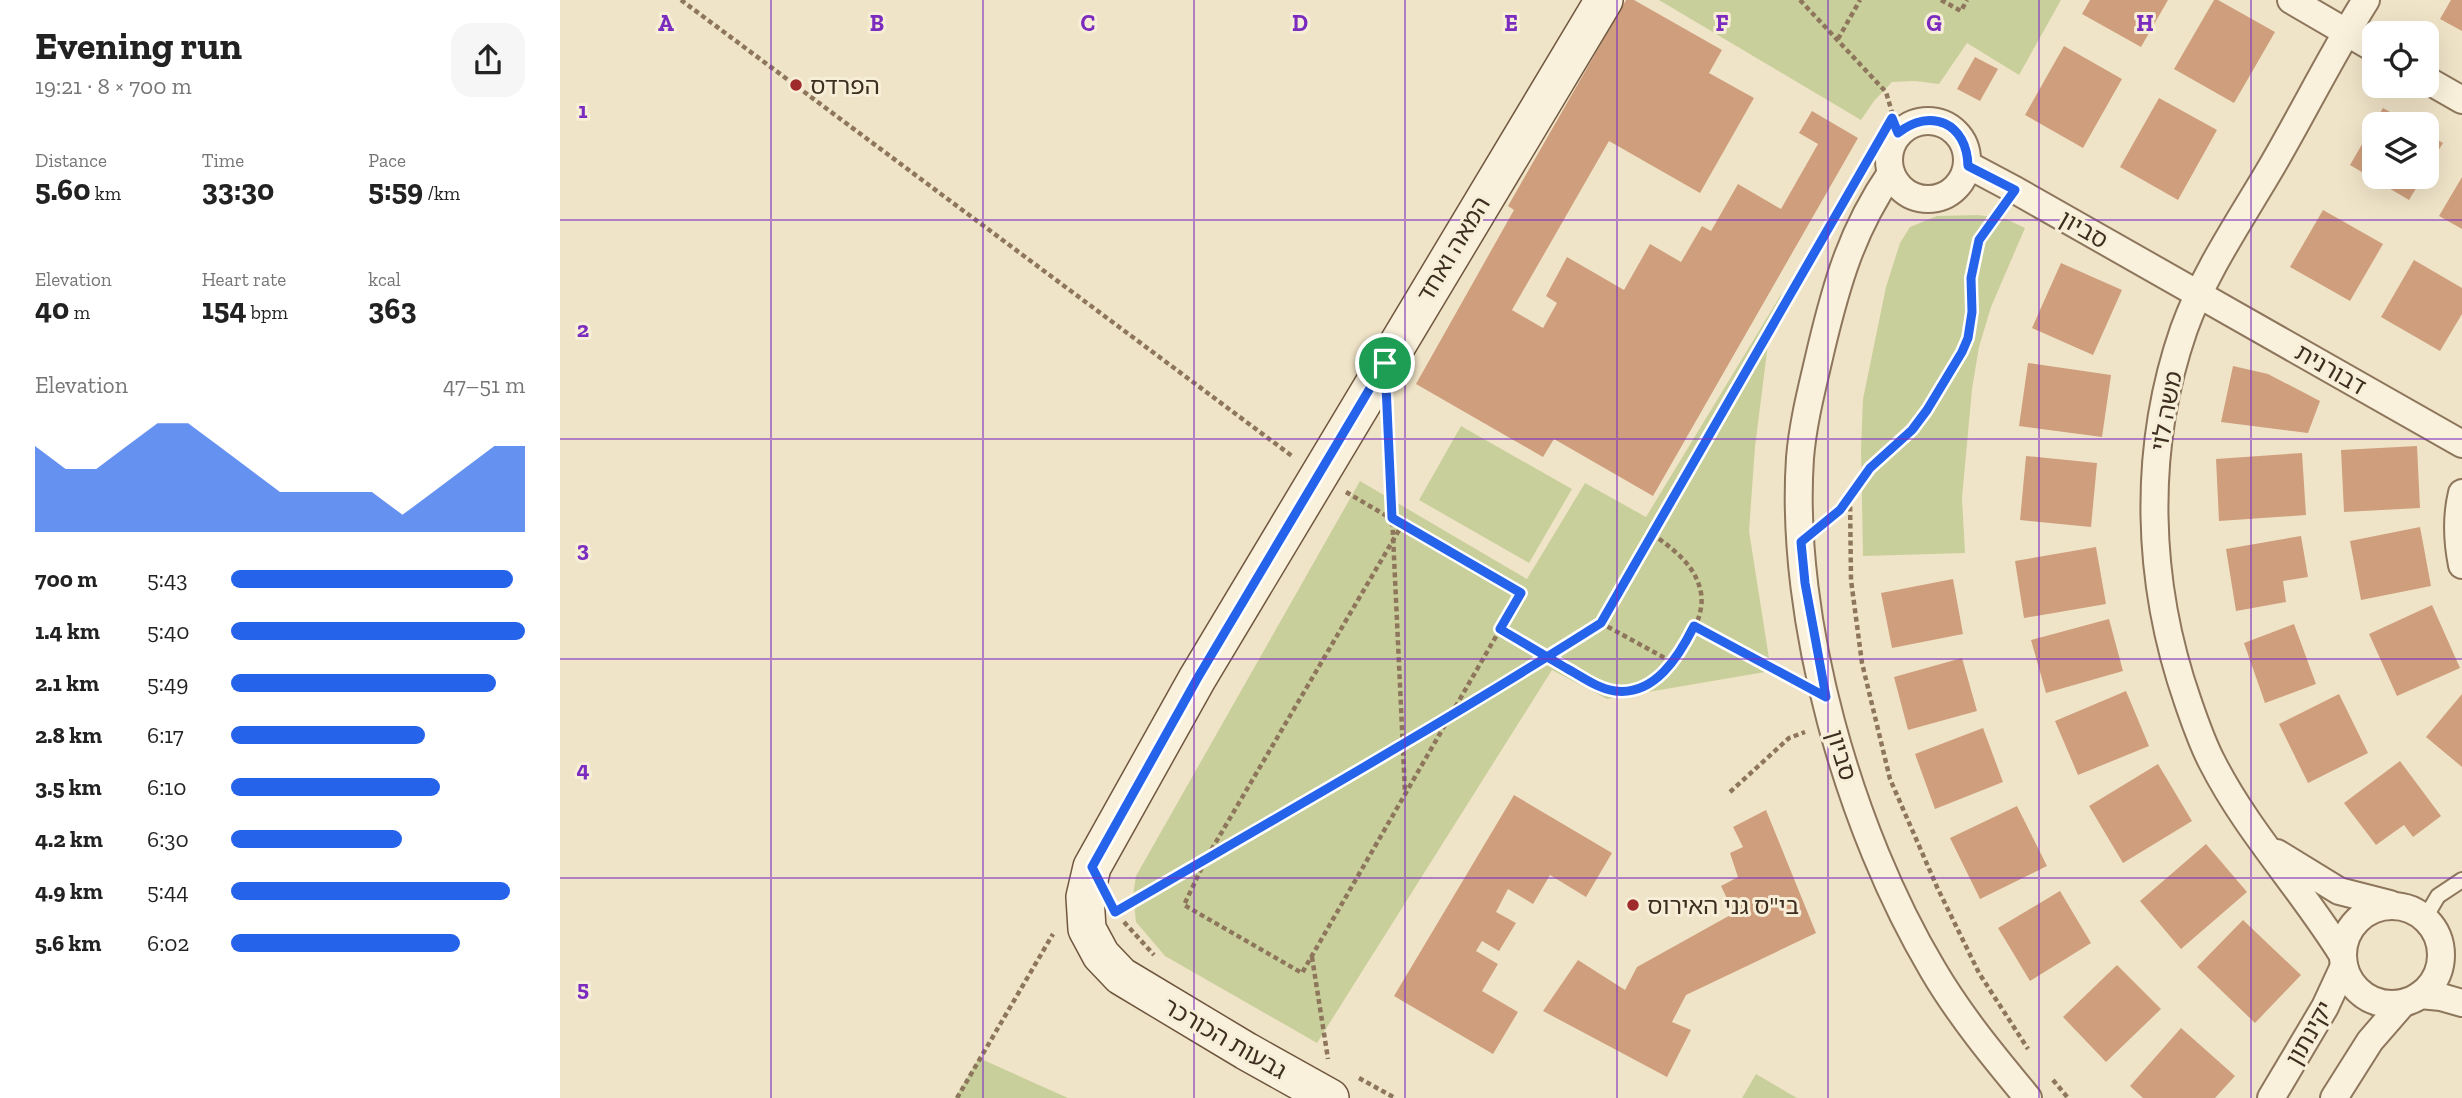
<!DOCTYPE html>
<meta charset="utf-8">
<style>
:root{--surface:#fff;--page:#f6f6f6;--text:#222;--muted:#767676;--accent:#2563eb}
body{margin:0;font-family:"Zilla Slab","Noto Sans Hebrew",serif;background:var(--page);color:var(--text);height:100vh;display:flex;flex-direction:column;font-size:26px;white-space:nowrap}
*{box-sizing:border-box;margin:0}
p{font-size:23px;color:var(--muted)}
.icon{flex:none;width:38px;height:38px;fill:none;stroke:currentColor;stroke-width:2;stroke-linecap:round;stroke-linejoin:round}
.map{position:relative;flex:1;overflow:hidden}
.side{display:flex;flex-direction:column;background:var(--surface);width:560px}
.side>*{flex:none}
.fabs{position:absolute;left:1802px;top:21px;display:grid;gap:14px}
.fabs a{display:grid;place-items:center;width:77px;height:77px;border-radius:14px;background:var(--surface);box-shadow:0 7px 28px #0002;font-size:35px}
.pin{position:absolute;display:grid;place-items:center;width:60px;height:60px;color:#fff;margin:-30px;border:4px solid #fff;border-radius:50%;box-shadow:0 2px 7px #0007}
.round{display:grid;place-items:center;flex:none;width:74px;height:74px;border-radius:21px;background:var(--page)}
.overview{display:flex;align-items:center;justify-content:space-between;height:119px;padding:0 35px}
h1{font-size:38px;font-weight:800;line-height:52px}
.metrics{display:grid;grid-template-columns:repeat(3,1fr);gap:10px;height:119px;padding:7px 35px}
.metrics div{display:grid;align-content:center}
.metrics b{font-size:30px;font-weight:800}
.metrics small{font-size:19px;font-weight:400}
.metrics p{font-size:19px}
.chart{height:196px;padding:14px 35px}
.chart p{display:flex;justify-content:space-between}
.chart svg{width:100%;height:126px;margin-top:7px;fill:var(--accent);opacity:.7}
ul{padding:0 35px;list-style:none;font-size:23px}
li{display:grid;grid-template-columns:112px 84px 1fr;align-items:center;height:52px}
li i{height:18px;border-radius:9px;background:var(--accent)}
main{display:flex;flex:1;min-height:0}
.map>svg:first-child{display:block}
.green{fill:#c9cf9b}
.building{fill:#cf9f7d}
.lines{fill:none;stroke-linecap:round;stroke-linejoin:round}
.lane-casing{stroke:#8d765c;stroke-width:18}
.street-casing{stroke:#8d765c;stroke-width:30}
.secondary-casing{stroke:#6f573f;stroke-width:40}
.path{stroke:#8d765c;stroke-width:4.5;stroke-dasharray:5 3.5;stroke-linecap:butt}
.lane{stroke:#faf1dc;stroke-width:14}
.street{stroke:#faf1dc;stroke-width:26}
.secondary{stroke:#faf1dc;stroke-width:37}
.route-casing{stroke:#fff;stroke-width:14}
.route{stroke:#2563eb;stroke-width:9}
.grid{fill:none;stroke:#7b2cbf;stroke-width:2;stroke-opacity:0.55}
.poi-dot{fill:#9e2a2b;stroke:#f7eed8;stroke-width:2.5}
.labels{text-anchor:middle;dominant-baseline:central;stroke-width:6;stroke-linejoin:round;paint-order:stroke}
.poi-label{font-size:24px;fill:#3d2e20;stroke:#f7eed8;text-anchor:start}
.street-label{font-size:24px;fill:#3d2e20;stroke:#f7eed8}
.grid-label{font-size:23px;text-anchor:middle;font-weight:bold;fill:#7b2cbf;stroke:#f7eed8;stroke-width:6;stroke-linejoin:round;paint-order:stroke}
</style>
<main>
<section class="side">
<div class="overview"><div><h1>Evening run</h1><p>19:21 · 8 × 700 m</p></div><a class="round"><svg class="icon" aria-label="share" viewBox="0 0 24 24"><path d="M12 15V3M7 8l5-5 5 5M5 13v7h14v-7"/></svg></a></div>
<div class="metrics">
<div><p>Distance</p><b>5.60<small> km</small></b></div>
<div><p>Time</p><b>33:30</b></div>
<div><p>Pace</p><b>5:59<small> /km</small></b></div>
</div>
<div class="metrics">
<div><p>Elevation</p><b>40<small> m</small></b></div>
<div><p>Heart rate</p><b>154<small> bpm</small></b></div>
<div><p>kcal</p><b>363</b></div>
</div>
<div class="chart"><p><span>Elevation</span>47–51 m</p>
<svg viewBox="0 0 160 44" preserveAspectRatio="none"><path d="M0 44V14L10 22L20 22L30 14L40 6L50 6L60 14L70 22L80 30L90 30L100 30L110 30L120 38L130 30L140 22L150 14L160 14V44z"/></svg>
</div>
<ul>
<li><b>700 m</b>5:43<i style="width:96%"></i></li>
<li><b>1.4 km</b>5:40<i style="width:100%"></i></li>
<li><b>2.1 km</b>5:49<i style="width:90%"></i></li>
<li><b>2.8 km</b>6:17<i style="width:66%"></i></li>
<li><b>3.5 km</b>6:10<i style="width:71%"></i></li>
<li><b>4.2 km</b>6:30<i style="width:58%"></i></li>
<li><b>4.9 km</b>5:44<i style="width:95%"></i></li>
<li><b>5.6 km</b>6:02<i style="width:78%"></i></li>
</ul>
</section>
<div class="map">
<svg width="1902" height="1098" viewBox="0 0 1902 1098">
<rect width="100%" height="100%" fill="#f0e4c8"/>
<g class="green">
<polygon points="1099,0 1501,0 1459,75 1407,43 1379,84 1355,81 1332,82 1314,101 1301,120"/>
<polygon points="1418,215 1446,219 1465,228 1431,307 1419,347 1412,389 1402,498 1405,553 1303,556 1301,450 1303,399 1326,287 1340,243 1350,227 1377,216"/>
<polygon points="1222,293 1208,344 1195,447 1189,531 1211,671 1047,699 992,670 757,1043 605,956 576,922 573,895 576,876 800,481 967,579 1025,483 1086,517"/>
<polygon points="901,426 1012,489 969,563 859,500"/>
<polygon points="419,1058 508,1098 395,1098"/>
<polygon points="1196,1074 1237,1098 1182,1098"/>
</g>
<g class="building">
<polygon points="1066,0 1074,0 1162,50 1149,73 1194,98 1140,193 1049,141 952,310 983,328 997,303 986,296 1007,257 1064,290 1090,244 1121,262 1142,226 1151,231 1178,184 1221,209 1258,144 1239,133 1252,111 1298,138 1093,496 994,439 983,457 856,384 954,210 948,206"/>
<polygon points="1530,0 1608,0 1581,47 1522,14"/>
<polygon points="1654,0 1658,0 1715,32 1674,103 1614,69"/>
<polygon points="1891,0 1902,0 1902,31 1880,19"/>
<polygon points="1504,46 1562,79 1523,148 1465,115"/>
<polygon points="1415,57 1438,69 1420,101 1397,89"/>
<polygon points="1599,98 1657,130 1618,200 1560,167"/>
<polygon points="1823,108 1851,124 1815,124 1815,177 1863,177 1849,200 1790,165"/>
<polygon points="1867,134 1883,143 1867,169"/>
<polygon points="1902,177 1902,229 1879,216"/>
<polygon points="1763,210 1823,244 1790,301 1730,267"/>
<polygon points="1854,260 1902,288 1902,314 1880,351 1821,317"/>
<polygon points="1501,263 1562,290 1533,355 1472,328"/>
<polygon points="1468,363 1551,375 1542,437 1459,426"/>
<polygon points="1673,366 1708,374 1760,401 1748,433 1661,422"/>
<polygon points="1857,446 1860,508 1784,512 1781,450"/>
<polygon points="1742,453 1746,515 1659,521 1656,459"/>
<polygon points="1466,456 1537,463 1531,527 1460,520"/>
<polygon points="1860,527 1871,586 1801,600 1790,541"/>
<polygon points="1741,536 1748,577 1723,581 1726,602 1676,611 1666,549"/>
<polygon points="1536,547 1546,604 1464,618 1455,561"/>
<polygon points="1393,579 1403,634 1332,648 1321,593"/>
<polygon points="1872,605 1900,668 1837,696 1809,634"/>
<polygon points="1549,619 1563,671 1486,693 1471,640"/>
<polygon points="1734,624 1756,684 1705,703 1684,643"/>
<polygon points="1402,658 1417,711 1348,730 1334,677"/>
<polygon points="1566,691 1589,746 1518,775 1495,721"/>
<polygon points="1779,694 1808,753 1748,783 1719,724"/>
<polygon points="1902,694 1902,767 1866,737"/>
<polygon points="1423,728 1443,782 1375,809 1355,754"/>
<polygon points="1840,761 1881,816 1853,837 1844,825 1816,845 1784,803"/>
<polygon points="1598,764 1632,821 1563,863 1529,806"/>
<polygon points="954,795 1052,853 1026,897 990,875 973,904 948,889 936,912 956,923 939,951 922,941 916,951 938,964 922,991 958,1012 933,1054 834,996"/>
<polygon points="1457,806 1487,866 1420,899 1390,838"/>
<polygon points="1206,810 1256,933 1126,995 1112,1022 1131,1030 1107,1077 983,1011 1018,960 1065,990 1077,967 1174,913 1161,886 1178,877 1170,853 1183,847 1173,827"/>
<polygon points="1646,844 1687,892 1621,949 1580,901"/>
<polygon points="1500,891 1531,943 1470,981 1438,928"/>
<polygon points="1683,920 1741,975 1695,1023 1637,967"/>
<polygon points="1557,965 1601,1009 1546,1062 1503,1017"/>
<polygon points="1621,1028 1675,1076 1655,1098 1583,1098 1570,1086"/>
</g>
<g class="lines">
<g class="lane-casing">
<polyline id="lane" points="1865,918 1878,896 1902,880"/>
</g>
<g class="street-casing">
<g id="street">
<polyline points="1731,0 1815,49"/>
<polyline points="1867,80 1902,100"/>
<circle cx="1368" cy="160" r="39"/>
<polyline points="1408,165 1455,190 1902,444"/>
<path d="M 1331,173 C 1292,230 1277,282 1261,349 C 1253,384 1243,421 1240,458 C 1229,620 1290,831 1373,970 C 1400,1016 1434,1057 1468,1098"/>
<path d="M 1902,493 C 1896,518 1897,540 1902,565"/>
<polyline points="1717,853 1779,891 1830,904"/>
<circle cx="1832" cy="955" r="49"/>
<path d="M 1782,954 C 1741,888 1687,831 1652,762 C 1642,743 1635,722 1628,702 C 1586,582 1582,450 1624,329 C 1645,271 1681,219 1712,166 C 1744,111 1772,54 1806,0"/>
<polyline points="1860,995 1881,997 1902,1003"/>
<polyline points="1711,1098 1765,1007 1784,966"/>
<polyline points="1774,1098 1810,1041 1843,1003"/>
</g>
</g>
<g class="secondary-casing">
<polyline id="secondary" points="770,1098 686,1051 561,976 541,955 527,929 525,897 532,867 637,679 1044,0"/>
</g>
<g class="path">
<polyline points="121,0 732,456"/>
<polyline points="1240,0 1326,92 1338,133"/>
<polyline points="1381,0 1401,11 1407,0"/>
<polyline points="1278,39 1300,0"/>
<polyline points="1313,150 1332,118"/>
<polyline points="828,428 845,793"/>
<polyline points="786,492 842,525"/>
<polyline points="1290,498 1291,580 1302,663 1330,779 1377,887 1419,973 1468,1049"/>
<path d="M 1269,519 C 1286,504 1296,486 1309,469 C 1322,454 1340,443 1353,429 C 1369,410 1402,359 1408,336 C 1413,316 1409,297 1411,277 C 1413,252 1423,233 1438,213"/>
<polygon points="842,525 961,593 742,973 624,905 646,859"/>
<polyline points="1091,533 1041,623 1112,662"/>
<polyline points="1134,626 1232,679"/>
<path d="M 940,629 C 967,645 1024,685 1053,691 C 1094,698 1148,630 1141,593 C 1136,565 1113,549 1091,533 L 1261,240"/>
<polyline points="1170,792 1229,738 1245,732"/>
<polyline points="560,910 843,743 1041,623"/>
<polyline points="564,922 594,955"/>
<polyline points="752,957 768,1059"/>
<polyline points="799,1078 835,1098"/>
<polyline points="1493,1080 1508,1098"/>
<polyline points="397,1098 493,934"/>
</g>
<use href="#lane" class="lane"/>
<use href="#street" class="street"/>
<use href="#secondary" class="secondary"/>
</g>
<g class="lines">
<g class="route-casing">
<path id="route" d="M 825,363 L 637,679 L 532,867 L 555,912 C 718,817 882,724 1041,623 L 1332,118 L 1338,133 C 1371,107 1407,123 1408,166 L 1455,190 L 1419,240 L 1411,278 L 1412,312 L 1408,338 L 1402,352 L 1367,410 L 1352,430 L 1310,468 L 1280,510 L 1241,542 L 1245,583 L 1266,697 L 1134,626 C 1119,656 1095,696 1055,691 C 1038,689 1021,676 1006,668 C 984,655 962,642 940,629 L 961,593 L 832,518 L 825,363"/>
</g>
<use href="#route" class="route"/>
</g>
<path class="grid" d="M 211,0 L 211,1098M 423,0 L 423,1098M 634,0 L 634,1098M 845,0 L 845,1098M 1057,0 L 1057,1098M 1268,0 L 1268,1098M 1479,0 L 1479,1098M 1691,0 L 1691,1098M 0,220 L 1902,220M 0,439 L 1902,439M 0,659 L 1902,659M 0,878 L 1902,878"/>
<g class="poi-dot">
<circle cx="236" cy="85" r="7"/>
<circle cx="1073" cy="905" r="7"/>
</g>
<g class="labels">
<g class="poi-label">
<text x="250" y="85">הפרדס</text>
<text x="1087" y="905">בי"ס גני האירוס</text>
</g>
<g class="street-label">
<text transform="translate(1524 229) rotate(30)">סביון</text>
<text transform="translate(893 249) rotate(-59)">המאה ואחד</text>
<text transform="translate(1771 369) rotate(30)">דבורנית</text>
<text transform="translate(1606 411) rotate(-79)">משה לוי</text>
<text transform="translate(1282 755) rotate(73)">סביון</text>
<text transform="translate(1749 1033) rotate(-60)">יקינתון</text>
<text transform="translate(665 1038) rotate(30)">גבעות הכורכר</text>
</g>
</g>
<g class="grid-label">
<text x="106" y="31">A</text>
<text x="317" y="31">B</text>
<text x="528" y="31">C</text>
<text x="740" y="31">D</text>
<text x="951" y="31">E</text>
<text x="1162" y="31">F</text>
<text x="1374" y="31">G</text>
<text x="1585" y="31">H</text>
<text x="23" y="118">1</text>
<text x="23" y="337">2</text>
<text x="23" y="557">3</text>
<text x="23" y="777">4</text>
<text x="23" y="996">5</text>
</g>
</svg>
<div class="fabs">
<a><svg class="icon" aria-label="locate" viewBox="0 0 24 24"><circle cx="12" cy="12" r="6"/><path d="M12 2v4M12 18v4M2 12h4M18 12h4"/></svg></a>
<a><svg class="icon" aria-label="layers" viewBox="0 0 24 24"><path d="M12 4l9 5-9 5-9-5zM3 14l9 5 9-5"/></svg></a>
</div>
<div class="pin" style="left:825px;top:363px;background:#1e9e55"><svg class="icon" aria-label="arrive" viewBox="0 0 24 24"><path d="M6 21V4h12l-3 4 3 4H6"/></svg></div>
</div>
</main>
